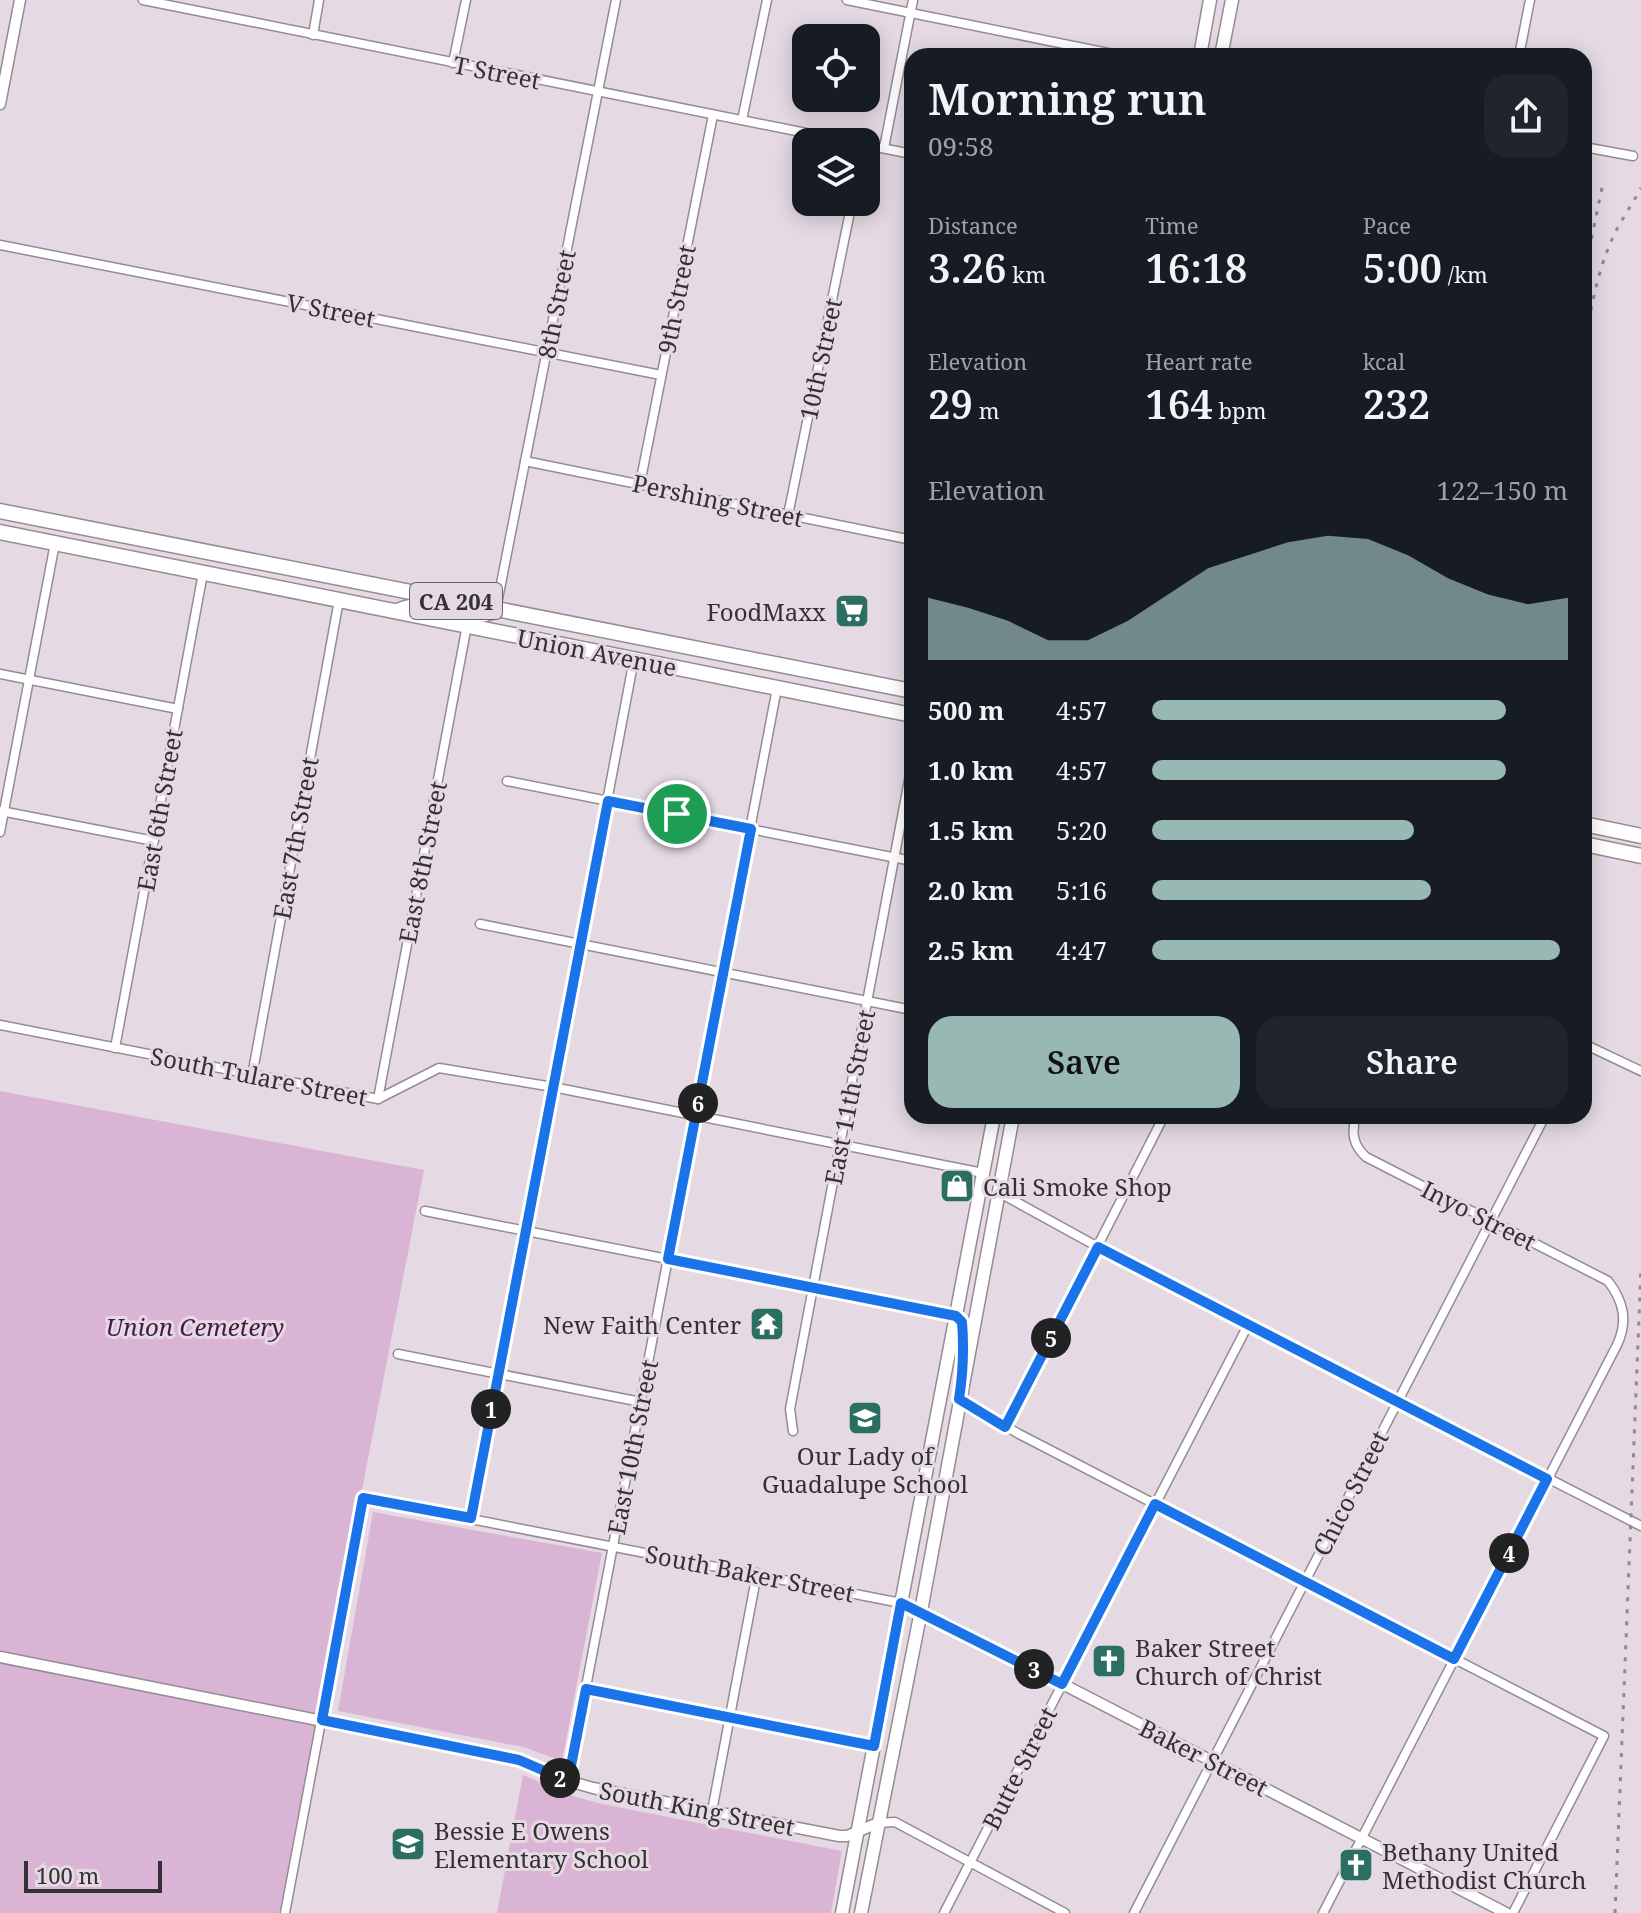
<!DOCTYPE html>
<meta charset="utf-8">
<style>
:root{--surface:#171b24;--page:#20242c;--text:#f1f3f6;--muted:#9ea1a6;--accent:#97b8b3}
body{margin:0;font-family:"Noto Serif",serif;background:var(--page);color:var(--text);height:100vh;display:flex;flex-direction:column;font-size:30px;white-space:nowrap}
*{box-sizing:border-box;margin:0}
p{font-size:26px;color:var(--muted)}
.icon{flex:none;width:44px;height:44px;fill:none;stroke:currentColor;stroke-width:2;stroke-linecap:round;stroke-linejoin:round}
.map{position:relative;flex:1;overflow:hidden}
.details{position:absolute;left:904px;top:48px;width:688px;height:1076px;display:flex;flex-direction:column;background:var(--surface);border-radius:24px;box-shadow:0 4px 20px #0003}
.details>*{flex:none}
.controls{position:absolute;left:792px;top:24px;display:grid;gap:16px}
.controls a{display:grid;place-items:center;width:88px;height:88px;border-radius:16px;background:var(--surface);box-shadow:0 4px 20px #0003;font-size:40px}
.scale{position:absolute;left:24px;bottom:20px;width:138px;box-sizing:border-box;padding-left:8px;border:4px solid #343033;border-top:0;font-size:22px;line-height:28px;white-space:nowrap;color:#343033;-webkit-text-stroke:6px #e5dae4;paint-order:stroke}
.pin{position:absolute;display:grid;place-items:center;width:68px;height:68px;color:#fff;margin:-34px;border:4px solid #fff;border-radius:50%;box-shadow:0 2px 8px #0007}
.km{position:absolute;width:40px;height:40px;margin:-20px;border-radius:50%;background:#222;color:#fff;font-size:22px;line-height:40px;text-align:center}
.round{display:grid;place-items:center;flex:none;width:84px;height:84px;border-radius:24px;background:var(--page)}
.summary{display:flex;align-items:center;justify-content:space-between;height:136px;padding:0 24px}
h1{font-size:44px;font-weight:600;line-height:60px}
.metrics{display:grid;grid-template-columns:repeat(3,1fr);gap:12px;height:136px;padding:8px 24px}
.metrics div{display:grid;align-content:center}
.metrics b{font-size:40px;font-weight:600}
.metrics small{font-size:22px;font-weight:400}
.metrics p{font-size:22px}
.chart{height:224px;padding:16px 24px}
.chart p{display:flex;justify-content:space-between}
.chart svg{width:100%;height:144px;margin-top:8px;fill:var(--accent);opacity:.7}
.action{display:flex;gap:16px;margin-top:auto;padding:16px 24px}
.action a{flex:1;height:92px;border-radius:24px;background:var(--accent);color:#111;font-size:32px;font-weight:600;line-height:92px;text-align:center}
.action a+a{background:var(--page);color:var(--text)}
ul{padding:0 24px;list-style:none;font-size:26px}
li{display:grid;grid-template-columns:128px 96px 1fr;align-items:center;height:60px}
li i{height:20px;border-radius:10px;background:var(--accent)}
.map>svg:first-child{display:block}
.green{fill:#d9b4d5}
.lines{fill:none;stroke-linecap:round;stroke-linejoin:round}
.minor-casing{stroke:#958b94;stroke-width:11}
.tertiary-casing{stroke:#958b94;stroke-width:13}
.primary-casing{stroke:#958b94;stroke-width:15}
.trunk-casing{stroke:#958b94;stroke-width:17}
.minor{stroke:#fff;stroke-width:8}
.tertiary{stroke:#fff;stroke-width:10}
.primary{stroke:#fff;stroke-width:12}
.trunk{stroke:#fff;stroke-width:14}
.rail{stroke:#90898f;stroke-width:3;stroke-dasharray:4 8;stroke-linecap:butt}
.route-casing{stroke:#fff;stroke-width:16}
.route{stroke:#1a73e8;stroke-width:10}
.labels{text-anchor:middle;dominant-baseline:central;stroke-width:6;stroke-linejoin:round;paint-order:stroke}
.shield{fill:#e5dae4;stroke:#696368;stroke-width:2}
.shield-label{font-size:22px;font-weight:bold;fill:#343033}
.street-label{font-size:24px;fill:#343033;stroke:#e5dae4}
.poi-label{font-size:24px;fill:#343033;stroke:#e5dae4;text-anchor:start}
.park-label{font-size:24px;font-style:italic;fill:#471745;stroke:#e5dae4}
</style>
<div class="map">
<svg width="1641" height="1913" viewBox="0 0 1641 1913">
<rect width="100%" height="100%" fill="#e5dae4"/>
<g class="green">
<polygon points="0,1091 424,1170 280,1913 0,1913"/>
<polygon points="373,1512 602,1553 562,1761 523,1747 338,1711"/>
<polygon points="523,1775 569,1795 602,1804 842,1851 831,1913 497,1913"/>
</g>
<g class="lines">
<g class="minor-casing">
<g id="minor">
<polyline points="143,0 851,142"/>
<polyline points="847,0 1123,56"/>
<polyline points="313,35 319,0"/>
<polyline points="1519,56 1530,0"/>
<polyline points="453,63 466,0"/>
<polyline points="742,120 767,0"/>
<polyline points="866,145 912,154"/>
<polyline points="1584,147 1633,156"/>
<polyline points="884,148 913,0"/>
<polyline points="0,245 661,375"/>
<polyline points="525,461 912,540"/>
<polyline points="640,484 713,115"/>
<polyline points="788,515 852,202"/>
<polyline points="496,609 616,0"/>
<polyline points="0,674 178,709"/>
<polyline points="507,781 912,861"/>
<polyline points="1,811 154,841"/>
<polyline points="0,832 55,543"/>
<polyline points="480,924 912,1010"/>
<polyline points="0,1025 378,1099 439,1068 553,1087 983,1173"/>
<polyline points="1584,1044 1641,1071"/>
<polyline points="115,1048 203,573"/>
<polyline points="252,1076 339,600"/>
<polyline points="378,1099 467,625"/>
<polyline points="998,1192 1098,1247 1641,1526"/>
<polyline points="425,1211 956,1316"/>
<polyline points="398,1354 641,1402"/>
<polyline points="959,1399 1019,1434 1604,1736 1513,1913"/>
<polyline points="1005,1427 1164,1116"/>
<polyline points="793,1431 790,1409 912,764"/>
<polyline points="471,1518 634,659"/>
<polyline points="586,1689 874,1746"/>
<polyline points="568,1781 777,688"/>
<polyline points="712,1811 757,1573"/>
<polyline points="878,1823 895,1822 1065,1913"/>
<polyline points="285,1913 363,1498 901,1603"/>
<polyline points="944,1913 1248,1325"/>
<polyline points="1134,1913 1545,1116"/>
<path d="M 1323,1913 L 1617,1345 C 1628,1321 1624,1302 1608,1281 L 1366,1157 C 1353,1145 1351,1133 1356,1116"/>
</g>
</g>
<g class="tertiary-casing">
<g id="tertiary">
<polyline points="0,104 20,0"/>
<polyline points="901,1603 956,1629 1506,1913"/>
<polyline points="0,1657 519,1760 568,1781 593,1788 839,1836 847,1836 878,1823"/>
</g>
</g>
<g class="primary-casing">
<g id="primary">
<polyline points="1200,56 1210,0"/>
<polyline points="1221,56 1232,0"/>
<polyline points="842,1913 994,1116"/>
<polyline points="861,1913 921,1611 1013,1116"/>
</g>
</g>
<g class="trunk-casing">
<g id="trunk">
<polyline points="0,511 912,691"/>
<polyline points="0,532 912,715"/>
<path d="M 398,611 C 429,595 467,629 496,609"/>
<polyline points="1584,824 1641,836"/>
<polyline points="1584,844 1641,856"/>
</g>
</g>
<use href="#minor" class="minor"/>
<use href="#tertiary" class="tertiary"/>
<use href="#primary" class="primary"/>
<use href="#trunk" class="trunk"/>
<g class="rail">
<polyline points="1584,274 1603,183"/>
<path d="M 1584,346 C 1591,309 1597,272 1613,237 C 1621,220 1632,205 1641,188"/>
<polyline points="1615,1913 1641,1268"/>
</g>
</g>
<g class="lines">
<g class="route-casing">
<path id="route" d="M 608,801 L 751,829 L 668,1259 L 956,1316 L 962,1322 C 964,1347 963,1374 959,1399 L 1005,1427 L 1098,1247 L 1547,1479 L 1454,1659 L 1155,1504 L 1062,1684 L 901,1603 L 874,1746 L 586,1689 L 568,1781 L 519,1760 L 322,1720 L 363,1498 L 471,1518 Z"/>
</g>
<use href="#route" class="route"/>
</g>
<defs>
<g id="supermarket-square" transform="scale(1.8)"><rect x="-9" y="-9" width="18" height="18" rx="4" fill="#2a6f62" stroke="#e5dae4"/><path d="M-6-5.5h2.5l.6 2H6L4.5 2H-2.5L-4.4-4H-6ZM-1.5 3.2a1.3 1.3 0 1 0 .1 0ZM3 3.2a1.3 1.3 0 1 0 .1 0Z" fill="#fff"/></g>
<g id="shop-square" transform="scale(1.8)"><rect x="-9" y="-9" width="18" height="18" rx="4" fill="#2a6f62" stroke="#e5dae4"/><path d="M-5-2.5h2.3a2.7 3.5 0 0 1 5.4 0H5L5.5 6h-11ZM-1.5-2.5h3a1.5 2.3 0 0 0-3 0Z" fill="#fff"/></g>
<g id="temple-square" transform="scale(1.8)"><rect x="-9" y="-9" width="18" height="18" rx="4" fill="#2a6f62" stroke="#e5dae4"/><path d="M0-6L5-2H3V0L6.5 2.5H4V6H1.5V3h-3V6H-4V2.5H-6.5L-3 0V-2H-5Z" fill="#fff"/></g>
<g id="school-square" transform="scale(1.8)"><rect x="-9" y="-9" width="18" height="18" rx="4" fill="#2a6f62" stroke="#e5dae4"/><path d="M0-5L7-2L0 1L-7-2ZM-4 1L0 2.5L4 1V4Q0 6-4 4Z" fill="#fff"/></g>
<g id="church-square" transform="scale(1.8)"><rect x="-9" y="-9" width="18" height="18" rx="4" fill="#2a6f62" stroke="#e5dae4"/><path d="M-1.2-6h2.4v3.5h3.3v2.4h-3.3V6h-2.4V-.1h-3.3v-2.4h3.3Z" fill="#fff"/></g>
</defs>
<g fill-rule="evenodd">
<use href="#supermarket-square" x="852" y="611"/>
<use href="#shop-square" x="957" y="1186"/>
<use href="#temple-square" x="767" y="1324"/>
<use href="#school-square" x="865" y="1418"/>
<use href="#church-square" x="1109" y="1661"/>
<use href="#school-square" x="408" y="1844"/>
<use href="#church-square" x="1356" y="1865"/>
</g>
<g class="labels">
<rect class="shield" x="410" y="583" width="92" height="36" rx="6"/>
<g class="shield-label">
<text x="456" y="601">CA 204</text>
</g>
<g class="street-label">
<text transform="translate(497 72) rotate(11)">T Street</text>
<text transform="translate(676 299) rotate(-79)">9th Street</text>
<text transform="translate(556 304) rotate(-79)">8th Street</text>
<text transform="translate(331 310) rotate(11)">V Street</text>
<text transform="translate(820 359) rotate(-78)">10th Street</text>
<text transform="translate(718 500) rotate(12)">Pershing Street</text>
<text transform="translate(597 652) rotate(11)">Union Avenue</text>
<text transform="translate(159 810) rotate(-80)">East 6th Street</text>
<text transform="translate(295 838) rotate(-80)">East 7th Street</text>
<text transform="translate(422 862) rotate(-79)">East 8th Street</text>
<text transform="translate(259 1076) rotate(11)">South Tulare Street</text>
<text transform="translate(849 1097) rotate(-79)">East 11th Street</text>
<text transform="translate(1479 1215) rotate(27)">Inyo Street</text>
<text transform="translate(632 1447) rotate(-79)">East 10th Street</text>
<text transform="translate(1350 1493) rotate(-63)">Chico Street</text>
<text transform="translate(750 1573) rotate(11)">South Baker Street</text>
<text transform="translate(1204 1757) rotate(27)">Baker Street</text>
<text transform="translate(1019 1768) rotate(-63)">Butte Street</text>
<text transform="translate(697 1808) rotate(11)">South King Street</text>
</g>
<g class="poi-label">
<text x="826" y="611" text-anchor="end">FoodMaxx</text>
<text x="983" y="1186">Cali Smoke Shop</text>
<text x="741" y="1324" text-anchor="end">New Faith Center</text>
<text x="865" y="1455" text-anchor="middle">Our Lady of<tspan x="865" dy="28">Guadalupe School</tspan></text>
<text x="1135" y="1647">Baker Street<tspan x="1135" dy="28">Church of Christ</tspan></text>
<text x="434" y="1830">Bessie E Owens<tspan x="434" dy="28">Elementary School</tspan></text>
<text x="1382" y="1851">Bethany United<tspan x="1382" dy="28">Methodist Church</tspan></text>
</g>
<g class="park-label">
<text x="195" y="1326">Union Cemetery</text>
</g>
</g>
</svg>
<div class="controls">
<a><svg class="icon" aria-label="locate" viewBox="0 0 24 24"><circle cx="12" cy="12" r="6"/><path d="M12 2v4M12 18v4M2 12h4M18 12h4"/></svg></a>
<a><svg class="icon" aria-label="layers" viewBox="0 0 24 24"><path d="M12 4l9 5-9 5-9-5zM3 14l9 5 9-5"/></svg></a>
</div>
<div class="scale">100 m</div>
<div class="pin" style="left:677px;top:814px;background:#1e9e55"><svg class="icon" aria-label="arrive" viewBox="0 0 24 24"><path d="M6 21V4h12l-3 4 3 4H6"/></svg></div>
<b class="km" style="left:491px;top:1409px">1</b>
<b class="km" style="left:560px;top:1778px">2</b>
<b class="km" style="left:1034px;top:1669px">3</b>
<b class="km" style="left:1509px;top:1553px">4</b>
<b class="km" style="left:1051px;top:1338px">5</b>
<b class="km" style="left:698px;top:1103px">6</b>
<section class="details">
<div class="summary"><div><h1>Morning run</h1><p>09:58</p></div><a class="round"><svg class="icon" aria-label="share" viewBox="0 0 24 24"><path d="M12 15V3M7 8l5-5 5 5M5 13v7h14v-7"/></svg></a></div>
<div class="metrics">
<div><p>Distance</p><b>3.26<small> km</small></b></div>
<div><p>Time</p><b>16:18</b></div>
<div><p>Pace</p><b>5:00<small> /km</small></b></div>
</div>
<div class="metrics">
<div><p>Elevation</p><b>29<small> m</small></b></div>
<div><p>Heart rate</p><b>164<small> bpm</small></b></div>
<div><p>kcal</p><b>232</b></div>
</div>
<div class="chart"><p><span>Elevation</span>122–150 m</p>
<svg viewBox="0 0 160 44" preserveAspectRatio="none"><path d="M0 44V25L10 28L20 32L30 38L40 38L50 32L60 24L70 16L80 12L90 8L100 6L110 7L120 12L130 19L140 24L150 27L160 25V44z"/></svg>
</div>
<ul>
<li><b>500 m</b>4:57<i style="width:85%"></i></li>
<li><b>1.0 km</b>4:57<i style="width:85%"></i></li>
<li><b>1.5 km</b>5:20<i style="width:63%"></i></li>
<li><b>2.0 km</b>5:16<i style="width:67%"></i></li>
<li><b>2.5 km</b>4:47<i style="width:98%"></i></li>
</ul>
<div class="action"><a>Save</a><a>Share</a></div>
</section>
</div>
